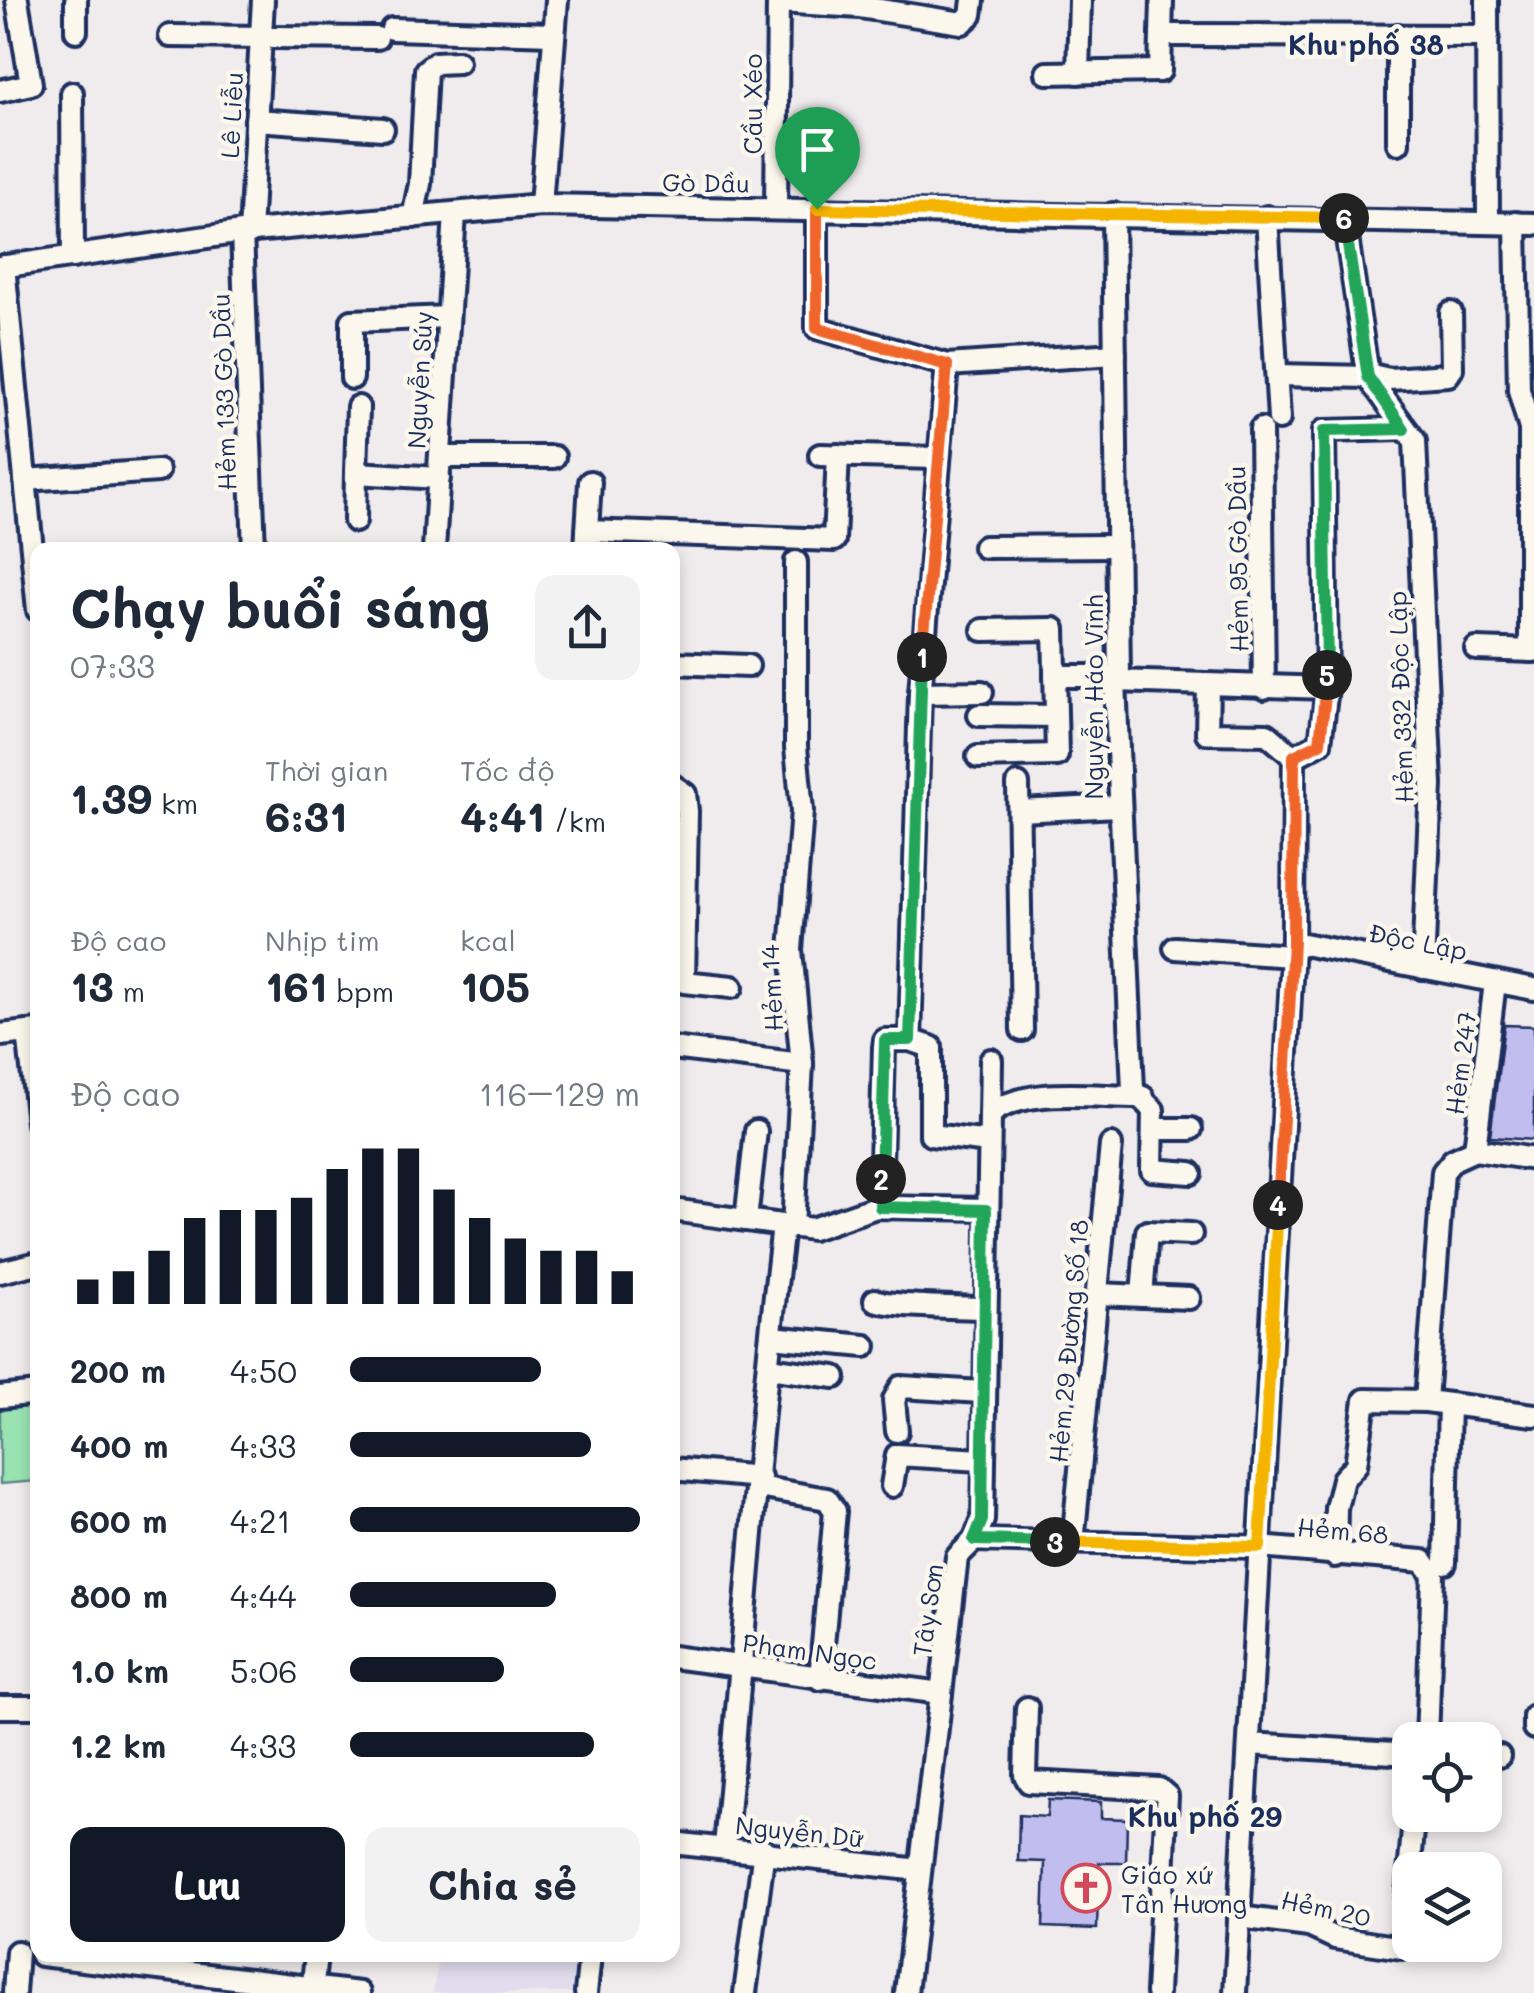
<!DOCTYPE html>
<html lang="vi">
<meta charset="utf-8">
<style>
:root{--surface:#fff;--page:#f2f2f3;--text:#1f2937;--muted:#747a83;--accent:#111827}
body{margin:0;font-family:Mali,sans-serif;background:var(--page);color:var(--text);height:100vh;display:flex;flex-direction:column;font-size:38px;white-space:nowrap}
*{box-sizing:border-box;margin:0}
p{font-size:32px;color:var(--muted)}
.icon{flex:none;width:55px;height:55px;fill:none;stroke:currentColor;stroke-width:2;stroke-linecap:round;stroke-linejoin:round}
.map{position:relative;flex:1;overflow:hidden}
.side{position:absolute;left:30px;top:542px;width:650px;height:1420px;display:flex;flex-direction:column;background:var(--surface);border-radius:20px;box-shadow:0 5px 15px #0003}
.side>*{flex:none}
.tools{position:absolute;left:1392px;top:1722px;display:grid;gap:20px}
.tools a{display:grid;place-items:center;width:110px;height:110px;border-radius:20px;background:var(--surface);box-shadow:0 5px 15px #0003;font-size:50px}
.pin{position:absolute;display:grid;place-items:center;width:85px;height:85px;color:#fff;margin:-102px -42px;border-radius:50% 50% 50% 0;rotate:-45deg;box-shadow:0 0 10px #0007}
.pin .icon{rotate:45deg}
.km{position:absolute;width:50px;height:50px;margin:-25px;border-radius:50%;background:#222;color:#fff;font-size:28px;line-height:50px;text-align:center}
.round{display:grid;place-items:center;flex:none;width:105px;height:105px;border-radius:20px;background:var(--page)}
.overview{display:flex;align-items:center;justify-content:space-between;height:170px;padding:0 40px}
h1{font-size:55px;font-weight:800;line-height:75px}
.stats{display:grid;grid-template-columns:repeat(3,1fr);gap:15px;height:170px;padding:10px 40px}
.stats div{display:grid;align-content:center}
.stats b{font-size:42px;font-weight:800}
.stats small{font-size:28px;font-weight:400}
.stats p{font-size:28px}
.chart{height:280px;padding:20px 40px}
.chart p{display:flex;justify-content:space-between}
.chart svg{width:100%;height:180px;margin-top:10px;stroke:var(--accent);stroke-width:6}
.button{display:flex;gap:20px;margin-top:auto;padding:20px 40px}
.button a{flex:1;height:115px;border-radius:20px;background:var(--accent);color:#fff;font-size:40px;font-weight:800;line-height:115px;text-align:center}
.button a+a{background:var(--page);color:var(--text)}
ul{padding:0 40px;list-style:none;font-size:32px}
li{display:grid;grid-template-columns:160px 120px 1fr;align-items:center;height:75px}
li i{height:25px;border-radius:12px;background:var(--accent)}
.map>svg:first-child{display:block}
.built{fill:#e2ddee}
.green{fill:#99e3b2;stroke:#5a8988;stroke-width:2.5}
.building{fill:#c2bdef;stroke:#1b2f5e;stroke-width:2.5}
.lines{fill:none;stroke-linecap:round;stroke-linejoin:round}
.minor-casing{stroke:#1b2f5e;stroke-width:28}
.minor{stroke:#fbf7ec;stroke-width:20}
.split-1-casing{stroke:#fff;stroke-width:20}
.split-2-casing{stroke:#fff;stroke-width:20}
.split-3-casing{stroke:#fff;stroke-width:20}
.split-4-casing{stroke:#fff;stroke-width:20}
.split-5-casing{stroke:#fff;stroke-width:20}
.split-6-casing{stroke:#fff;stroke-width:20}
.split-7-casing{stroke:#fff;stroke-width:20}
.split-1{stroke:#f0652b;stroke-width:12}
.split-2{stroke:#22a559;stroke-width:12}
.split-3{stroke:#22a559;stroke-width:12}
.split-4{stroke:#f5b400;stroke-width:12}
.split-5{stroke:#f0652b;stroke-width:12}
.split-6{stroke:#22a559;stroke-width:12}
.split-7{stroke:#f5b400;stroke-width:12}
.labels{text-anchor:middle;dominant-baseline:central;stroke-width:9;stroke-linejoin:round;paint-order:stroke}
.street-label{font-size:25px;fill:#1b2f5e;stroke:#fbf7ec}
.poi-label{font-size:25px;fill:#1b2f5e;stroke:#fbf7ec;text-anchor:start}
.neighbourhood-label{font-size:28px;font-weight:bold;fill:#1b2f5e;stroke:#fbf7ec}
</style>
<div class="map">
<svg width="1534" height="1993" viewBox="0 0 1534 1993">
<rect width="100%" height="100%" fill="#f0ebed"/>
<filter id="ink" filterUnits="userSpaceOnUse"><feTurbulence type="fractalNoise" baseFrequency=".01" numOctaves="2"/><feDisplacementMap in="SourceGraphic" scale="20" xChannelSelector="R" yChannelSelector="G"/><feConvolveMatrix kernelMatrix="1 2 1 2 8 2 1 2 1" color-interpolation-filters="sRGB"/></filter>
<g filter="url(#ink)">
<polygon class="built" points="439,1955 582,1955 577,1993 433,1993"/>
<polygon class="green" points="37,1401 37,1481 0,1484 0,1403"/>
<g class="building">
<polygon points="1504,1025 1534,1026 1534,1140 1490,1137"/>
<polygon points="1048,1800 1101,1802 1101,1818 1127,1819 1126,1863 1099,1863 1097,1929 1043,1927 1045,1862 1018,1861 1019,1815 1047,1817"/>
</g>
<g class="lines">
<g class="minor-casing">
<g id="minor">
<polyline points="1487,0 1488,222"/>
<polyline points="778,2 860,7 962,23 971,15 973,0"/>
<polyline points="392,29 553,34"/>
<polyline points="76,31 76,0"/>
<polyline points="1161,35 1488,36"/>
<polyline points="170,36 377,38"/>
<polyline points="1047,73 1160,71 1162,0"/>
<polyline points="1078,73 1080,0"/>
<polyline points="0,91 31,84 17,0"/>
<polyline points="72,93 73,257"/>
<polyline points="256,120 383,129"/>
<polyline points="1398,143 1398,35"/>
<polyline points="541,205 557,0"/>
<polyline points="776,208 778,0"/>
<polyline points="817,209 817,328 947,365 1115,354"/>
<polyline points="1113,214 1119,676 1115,681 1133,1090 1153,1110 1152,1170 1191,1173"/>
<polyline points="413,217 420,184 426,70 435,63 458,62"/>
<polyline points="1267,217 1279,419"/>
<polyline points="1344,218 1368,377 1415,441 1431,785 1423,968"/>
<polyline points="1516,223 1519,390 1530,429 1530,651"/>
<polyline points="242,232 254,550"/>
<polyline points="250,233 263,0"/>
<polyline points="4,266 38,610"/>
<polyline points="0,267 242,232 541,205 1534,224"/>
<polyline points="947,365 920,693 910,1040 931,1047 931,1135 989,1142"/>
<polyline points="1367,374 1389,379 1448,375 1452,369 1451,313"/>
<polyline points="1278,375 1368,377"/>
<polyline points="352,378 352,321 448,317"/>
<polyline points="1261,429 1264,688"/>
<polyline points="820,455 936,458"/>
<polyline points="440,457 554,457"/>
<polyline points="356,473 358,407"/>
<polyline points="25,480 158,471"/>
<polyline points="355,521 356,473 439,478"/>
<polyline points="587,531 590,482"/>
<polyline points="984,547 1117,546"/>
<polyline points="434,550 455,213"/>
<polyline points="586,550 587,531 834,540 838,455"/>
<polyline points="1476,649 1534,651"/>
<polyline points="672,663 748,666"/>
<polyline points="1055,676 1119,676"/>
<polyline points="1115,681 1327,688"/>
<polyline points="1208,685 1207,733 1267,734 1294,757"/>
<polyline points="920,693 982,692"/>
<polyline points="979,715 1056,716"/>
<polyline points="978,757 1057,755 1054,629 983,630"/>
<polyline points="1294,757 1320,743 1327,688 1324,431 1404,429"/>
<polyline points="1018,784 1022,1030"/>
<polyline points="672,785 685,794 687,811 684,982 732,987"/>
<polyline points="1019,811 1118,806"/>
<polyline points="1293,942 1534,989"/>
<polyline points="1175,948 1292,956"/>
<polyline points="1495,982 1475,1150 1534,1159"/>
<polyline points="28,1032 38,1123"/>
<polyline points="0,1035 38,1031"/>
<polyline points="672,1048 802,1064"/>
<path d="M 990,1114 C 1028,1085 1097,1098 1143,1097"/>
<polyline points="1154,1129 1191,1129"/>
<polyline points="880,1207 884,1047 885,1040 910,1040"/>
<polyline points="672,1210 812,1229 876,1207 986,1209"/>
<polyline points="746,1220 756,1131"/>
<polyline points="793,1227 802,1064 791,950 802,811 796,747 796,562"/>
<polyline points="0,1272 38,1263"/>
<polyline points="1098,1294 1189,1298"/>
<polyline points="1142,1296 1147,1232 1191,1234"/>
<path d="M 875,1300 C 890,1307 964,1307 985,1308"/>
<polyline points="771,1337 865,1346"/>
<polyline points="768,1368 835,1377"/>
<polyline points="0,1397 38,1393"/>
<polyline points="1426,1401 1443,1172 1453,1160 1475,1150"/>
<polyline points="897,1431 894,1400 901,1387 982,1392"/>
<polyline points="672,1469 760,1477"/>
<polyline points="892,1486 897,1455 982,1460"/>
<polyline points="758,1487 827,1499 835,1511 820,1679"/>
<polyline points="974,1540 1259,1547 1423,1561 1433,1575 1427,1740"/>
<polyline points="1073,1543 1111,1145"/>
<polyline points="1335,1556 1336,1508 1343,1479 1356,1465 1365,1400 1426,1401 1534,1415"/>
<polyline points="1445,1563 1449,1404"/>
<polyline points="672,1657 941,1693"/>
<polyline points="0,1707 38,1707"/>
<polyline points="1027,1708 1025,1775 1029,1782 1159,1789 1167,1796 1157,1993"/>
<polyline points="1534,1716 1534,1728"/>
<polyline points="1249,1744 1410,1754"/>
<polyline points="1485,1756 1499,1756"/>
<polyline points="672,1843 920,1870"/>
<path d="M 725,1847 C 744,1640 758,1432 783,1226"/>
<polyline points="1239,1917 1309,1926 1335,1938 1402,1948 1413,1831"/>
<polyline points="41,1955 359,1993"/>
<polyline points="14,1993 17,1952"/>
<polyline points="312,1993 316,1955"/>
<polyline points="586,1993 590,1955"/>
<polyline points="745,1993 764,1850"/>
<polyline points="906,1993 957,1557 974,1540 983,1520 991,1060"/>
<polyline points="1235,1993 1293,942 1294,757"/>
</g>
</g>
<use href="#minor" class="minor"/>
</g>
</g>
<g class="lines" filter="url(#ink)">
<g class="split-1-casing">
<polyline id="split-1" points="817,209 817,328 947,365 922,657"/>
</g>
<g class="split-2-casing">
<polyline id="split-2" points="881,1179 885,1040 910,1040 922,657"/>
</g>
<g class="split-3-casing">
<polyline id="split-3" points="881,1179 880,1207 986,1210 982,1520 974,1540 1055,1542"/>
</g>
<g class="split-4-casing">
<polyline id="split-4" points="1055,1542 1260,1547 1278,1205"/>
</g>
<g class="split-5-casing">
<polyline id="split-5" points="1278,1205 1293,942 1294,756 1320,743 1327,675"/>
</g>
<g class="split-6-casing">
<polyline id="split-6" points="1327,675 1324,431 1404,429 1368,377 1344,218"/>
</g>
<g class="split-7-casing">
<polyline id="split-7" points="817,209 1344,218"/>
</g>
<use href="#split-1" class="split-1"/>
<use href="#split-2" class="split-2"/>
<use href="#split-3" class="split-3"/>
<use href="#split-4" class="split-4"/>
<use href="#split-5" class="split-5"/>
<use href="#split-6" class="split-6"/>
<use href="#split-7" class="split-7"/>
</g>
<defs>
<g id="church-ring" transform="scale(2.5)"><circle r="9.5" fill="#fbf7ec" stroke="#d1495b" stroke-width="1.5"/><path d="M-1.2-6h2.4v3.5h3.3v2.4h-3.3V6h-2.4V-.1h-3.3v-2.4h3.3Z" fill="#d1495b"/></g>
</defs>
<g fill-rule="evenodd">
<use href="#church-ring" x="1086" y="1888"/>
</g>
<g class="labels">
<g class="street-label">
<text transform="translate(752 104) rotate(-90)">Cầu Xéo</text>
<text transform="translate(231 115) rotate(-87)">Lê Liễu</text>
<text transform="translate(706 182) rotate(1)">Gò Dầu</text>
<text transform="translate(419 380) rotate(-87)">Nguyễn Súy</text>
<text transform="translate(223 392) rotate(-92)">Hẻm 133 Gò Dầu</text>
<text transform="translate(1237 559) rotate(-91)">Hẻm 95 Gò Dầu</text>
<text transform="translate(1093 697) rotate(-90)">Nguyễn Háo Vĩnh</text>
<text transform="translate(1400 697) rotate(-92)">Hẻm 332 Độc Lập</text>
<text transform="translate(1418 941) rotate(11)">Độc Lập</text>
<text transform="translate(771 988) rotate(-93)">Hẻm 14</text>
<text transform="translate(1460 1063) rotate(-83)">Hẻm 247</text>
<text transform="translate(1068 1341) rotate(-85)">Hẻm 29 Đường Số 18</text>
<text transform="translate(1343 1530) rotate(5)">Hẻm 68</text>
<text transform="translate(927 1610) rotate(-82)">Tây Sơn</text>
<text transform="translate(810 1651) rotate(8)">Phạm Ngọc</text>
<text transform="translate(799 1831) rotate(6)">Nguyễn Dữ</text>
<text transform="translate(1326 1908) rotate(12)">Hẻm 20</text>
</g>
<g class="poi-label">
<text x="1121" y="1874">Giáo xứ<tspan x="1121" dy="29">Tân Hương</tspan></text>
</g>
<g class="neighbourhood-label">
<text x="1366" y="44">Khu phố 38</text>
<text x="1205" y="1816">Khu phố 29</text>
</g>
</g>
</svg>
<div class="tools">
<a><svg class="icon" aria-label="locate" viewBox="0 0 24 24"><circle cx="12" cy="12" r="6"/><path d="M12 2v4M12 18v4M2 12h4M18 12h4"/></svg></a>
<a><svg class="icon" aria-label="layers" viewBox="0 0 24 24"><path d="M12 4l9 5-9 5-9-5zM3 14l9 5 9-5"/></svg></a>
</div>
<div class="pin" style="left:817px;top:209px;background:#1e9e55"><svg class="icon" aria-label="arrive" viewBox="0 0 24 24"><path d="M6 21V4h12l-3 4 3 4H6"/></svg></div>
<b class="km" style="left:922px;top:657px">1</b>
<b class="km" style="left:881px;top:1179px">2</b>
<b class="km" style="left:1055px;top:1542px">3</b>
<b class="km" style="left:1278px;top:1205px">4</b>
<b class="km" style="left:1327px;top:675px">5</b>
<b class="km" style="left:1344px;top:218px">6</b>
<section class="side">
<div class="overview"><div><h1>Chạy buổi sáng</h1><p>07:33</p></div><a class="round"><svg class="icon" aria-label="share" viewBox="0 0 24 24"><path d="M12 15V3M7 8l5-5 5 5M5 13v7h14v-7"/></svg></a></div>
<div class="stats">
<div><b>1.39<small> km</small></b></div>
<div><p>Thời gian</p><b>6:31</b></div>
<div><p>Tốc độ</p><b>4:41<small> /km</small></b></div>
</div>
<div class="stats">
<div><p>Độ cao</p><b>13<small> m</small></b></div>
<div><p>Nhịp tim</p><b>161<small> bpm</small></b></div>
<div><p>kcal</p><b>105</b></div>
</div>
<div class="chart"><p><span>Độ cao</span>116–129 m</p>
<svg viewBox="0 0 160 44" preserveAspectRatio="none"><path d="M5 44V38M15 44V36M25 44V31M35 44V23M45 44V21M55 44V21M65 44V18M75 44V11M85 44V6M95 44V6M105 44V16M115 44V23M125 44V28M135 44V31M145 44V31M155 44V36"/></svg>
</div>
<ul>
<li><b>200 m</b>4:50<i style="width:66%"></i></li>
<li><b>400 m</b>4:33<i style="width:83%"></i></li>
<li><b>600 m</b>4:21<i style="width:100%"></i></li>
<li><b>800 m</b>4:44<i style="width:71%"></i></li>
<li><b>1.0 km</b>5:06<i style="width:53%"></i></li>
<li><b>1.2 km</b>4:33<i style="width:84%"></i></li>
</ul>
<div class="button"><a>Lưu</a><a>Chia sẻ</a></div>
</section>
</div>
